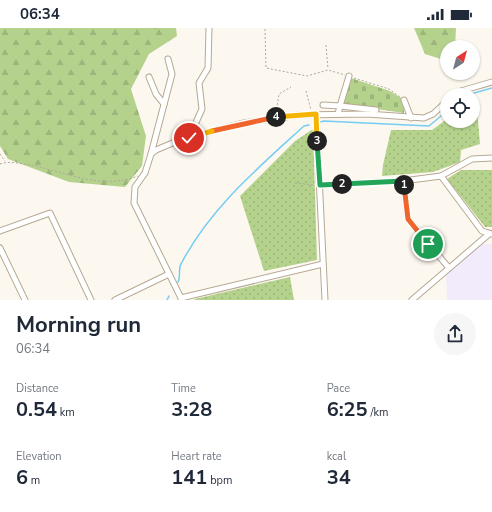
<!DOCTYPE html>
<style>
:root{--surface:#fff;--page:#f6f6f7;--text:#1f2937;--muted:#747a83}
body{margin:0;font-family:"Nunito Sans",sans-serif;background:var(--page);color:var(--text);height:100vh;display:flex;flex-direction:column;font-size:15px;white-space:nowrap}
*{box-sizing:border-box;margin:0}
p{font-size:13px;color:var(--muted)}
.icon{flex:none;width:22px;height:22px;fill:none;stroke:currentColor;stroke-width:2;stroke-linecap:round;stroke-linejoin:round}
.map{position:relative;height:272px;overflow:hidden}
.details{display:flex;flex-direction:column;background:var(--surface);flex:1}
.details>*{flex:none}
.needle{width:26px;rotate:36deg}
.controls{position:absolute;left:440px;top:12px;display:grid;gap:8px}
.controls a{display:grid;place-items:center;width:40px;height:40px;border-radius:50%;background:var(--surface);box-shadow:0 1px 3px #0004;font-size:20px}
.pin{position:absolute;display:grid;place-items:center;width:34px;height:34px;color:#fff;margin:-17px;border:2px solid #fff;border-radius:50%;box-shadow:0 1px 4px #0007}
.km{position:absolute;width:20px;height:20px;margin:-10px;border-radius:50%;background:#222;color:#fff;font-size:11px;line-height:20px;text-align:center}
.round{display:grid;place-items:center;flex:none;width:42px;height:42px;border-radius:21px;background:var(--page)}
.head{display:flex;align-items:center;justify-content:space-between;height:68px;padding:0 16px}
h1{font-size:22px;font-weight:700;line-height:30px}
.figures{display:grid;grid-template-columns:repeat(3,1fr);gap:6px;height:68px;padding:4px 16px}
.figures div{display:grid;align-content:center}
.figures b{font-size:20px;font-weight:700}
.figures small{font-size:11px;font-weight:400}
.figures p{font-size:11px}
.status{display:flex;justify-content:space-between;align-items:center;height:28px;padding:0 20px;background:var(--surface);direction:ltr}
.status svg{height:11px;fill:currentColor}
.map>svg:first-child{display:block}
.education{fill:#f1ebfc}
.grass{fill:url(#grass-dots)}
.forest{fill:url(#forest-firs)}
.cemetery{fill:url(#cemetery-stones)}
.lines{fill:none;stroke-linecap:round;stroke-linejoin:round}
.stream{stroke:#74ccf5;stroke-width:1.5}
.minor-casing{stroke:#b6a894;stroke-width:7}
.path{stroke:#aca79e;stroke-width:1;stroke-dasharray:2 2;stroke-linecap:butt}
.minor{stroke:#fff;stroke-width:5}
.split-1-casing{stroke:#fff;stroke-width:8}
.split-2-casing{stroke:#fff;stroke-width:8}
.split-3-casing{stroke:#fff;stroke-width:8}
.split-4-casing{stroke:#fff;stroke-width:8}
.split-5-casing{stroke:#fff;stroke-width:8}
.split-6-casing{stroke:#fff;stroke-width:8}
.split-1{stroke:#f0652b;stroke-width:5}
.split-2{stroke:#22a559;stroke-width:5}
.split-3{stroke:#22a559;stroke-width:5}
.split-4{stroke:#f5b400;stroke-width:5}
.split-5{stroke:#f0652b;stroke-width:5}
.split-6{stroke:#f5b400;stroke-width:5}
</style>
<div class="status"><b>06:34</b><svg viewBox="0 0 49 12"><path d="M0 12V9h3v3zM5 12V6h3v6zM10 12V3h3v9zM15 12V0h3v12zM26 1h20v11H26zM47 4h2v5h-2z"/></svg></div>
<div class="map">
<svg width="492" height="272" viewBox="0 0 492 272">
<defs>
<pattern id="grass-dots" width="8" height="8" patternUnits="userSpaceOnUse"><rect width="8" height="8" fill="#b5d28d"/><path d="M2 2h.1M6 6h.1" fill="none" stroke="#9cb57a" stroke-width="1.8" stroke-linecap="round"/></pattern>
<pattern id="forest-firs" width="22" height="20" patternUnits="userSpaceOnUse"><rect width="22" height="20" fill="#b5d28d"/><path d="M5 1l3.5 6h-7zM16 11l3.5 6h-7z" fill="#9cb57a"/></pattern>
<pattern id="cemetery-stones" width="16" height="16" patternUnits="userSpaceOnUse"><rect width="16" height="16" fill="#b5d28d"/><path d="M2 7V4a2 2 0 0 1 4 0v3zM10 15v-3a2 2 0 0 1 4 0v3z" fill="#9cb57a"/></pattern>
</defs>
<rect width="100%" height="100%" fill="#fdf8ef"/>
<polygon class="education" points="480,216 492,216 492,272 447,272 446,243"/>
<g class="grass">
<polygon points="476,70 480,116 461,122 460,134 433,144 382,148 383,137 391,102 432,102 447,91 447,93 473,93 473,72"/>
<polygon points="313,101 317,232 264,243 240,168 295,113"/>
<polygon points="461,142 492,142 492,199 485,199 447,151"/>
<polygon points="290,249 294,272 194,272 195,271"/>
</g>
<g class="forest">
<polygon points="0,0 176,0 177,8 149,26 131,61 146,108 142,138 125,159 69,154 8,131 0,118"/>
<polygon points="414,0 456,0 455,19 447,19 447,33 425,26"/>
</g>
<polygon class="cemetery" points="351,50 390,63 404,72 404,85 342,76"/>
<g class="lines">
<g class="stream">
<polyline points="467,67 492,60"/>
<polyline points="320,94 324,93 429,98 447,83"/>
<path d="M 178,254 C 181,248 178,241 181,236 C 210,180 258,140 304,98 L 309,97"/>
<polyline points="167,272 169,268"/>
</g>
<g class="minor-casing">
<g id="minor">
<polyline points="149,49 156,66 164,76"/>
<polyline points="455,67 461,63 492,54"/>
<polyline points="404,72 411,90"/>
<polyline points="323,77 340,78 349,48"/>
<polyline points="316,86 325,272"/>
<polyline points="338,86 340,78 376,82"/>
<polyline points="189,110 202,81 199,55 208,40 209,0"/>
<polyline points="151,126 172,46 168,31"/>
<polyline points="492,130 472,131 441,148 482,203 492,206"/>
<polyline points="403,153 408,191 449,240"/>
<polyline points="320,157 403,153 441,148"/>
<polyline points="0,203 50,185 91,272"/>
<polyline points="0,220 25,272"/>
<polyline points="181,270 323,236"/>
<polyline points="115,272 169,246"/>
<polyline points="182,272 134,175 135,159 145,145 151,126 156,122 182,111 244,95 299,87 367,86 424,90 433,86 447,73"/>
<polyline points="412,272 489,206"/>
</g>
</g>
<g class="path">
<polyline points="154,0 157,1"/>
<polyline points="265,1 266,40 307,48 328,42 345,47"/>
<polyline points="326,17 328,41"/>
<polyline points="354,50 389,61 400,69"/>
<polyline points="306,63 311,82"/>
<polyline points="276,85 279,66 291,59"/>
<polyline points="0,126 5,133"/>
<path d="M 0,136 C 8,133 16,135 24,136 C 63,142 99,163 138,148"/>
<polyline points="295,155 314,157"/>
</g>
<use href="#minor" class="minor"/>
</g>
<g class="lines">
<g class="split-1-casing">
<polyline id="split-1" points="404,157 408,191 428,216"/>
</g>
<g class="split-2-casing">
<polyline id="split-2" points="342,156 403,153 404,157"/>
</g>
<g class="split-3-casing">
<polyline id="split-3" points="317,113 320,157 342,156"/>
</g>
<g class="split-4-casing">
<polyline id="split-4" points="276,89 316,86 317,113"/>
</g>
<g class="split-5-casing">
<polyline id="split-5" points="212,103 276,89"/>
</g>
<g class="split-6-casing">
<polyline id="split-6" points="189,110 212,103"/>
</g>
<use href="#split-1" class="split-1"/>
<use href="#split-2" class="split-2"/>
<use href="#split-3" class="split-3"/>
<use href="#split-4" class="split-4"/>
<use href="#split-5" class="split-5"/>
<use href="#split-6" class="split-6"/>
</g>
</svg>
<div class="controls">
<a><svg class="needle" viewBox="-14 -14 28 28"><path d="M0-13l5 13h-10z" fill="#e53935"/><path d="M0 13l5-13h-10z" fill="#747a83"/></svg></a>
<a><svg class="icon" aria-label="locate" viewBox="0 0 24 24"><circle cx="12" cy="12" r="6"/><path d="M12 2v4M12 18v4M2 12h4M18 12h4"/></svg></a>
</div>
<div class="pin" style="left:428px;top:216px;background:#1e9e55"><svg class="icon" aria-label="arrive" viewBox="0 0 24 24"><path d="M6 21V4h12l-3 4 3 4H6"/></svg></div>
<div class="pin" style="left:189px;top:110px;background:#d93025"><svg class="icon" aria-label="check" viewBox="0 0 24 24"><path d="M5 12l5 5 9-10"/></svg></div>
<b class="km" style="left:404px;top:157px">1</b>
<b class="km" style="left:342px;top:156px">2</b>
<b class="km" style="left:317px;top:113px">3</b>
<b class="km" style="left:276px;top:89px">4</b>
</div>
<section class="details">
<div class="head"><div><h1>Morning run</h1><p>06:34</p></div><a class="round"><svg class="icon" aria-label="share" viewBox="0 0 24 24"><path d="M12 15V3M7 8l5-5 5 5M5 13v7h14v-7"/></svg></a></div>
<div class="figures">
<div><p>Distance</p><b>0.54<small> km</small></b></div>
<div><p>Time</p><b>3:28</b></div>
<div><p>Pace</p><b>6:25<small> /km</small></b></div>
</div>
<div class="figures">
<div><p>Elevation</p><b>6<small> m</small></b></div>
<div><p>Heart rate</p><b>141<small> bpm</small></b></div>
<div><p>kcal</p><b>34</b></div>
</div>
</section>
